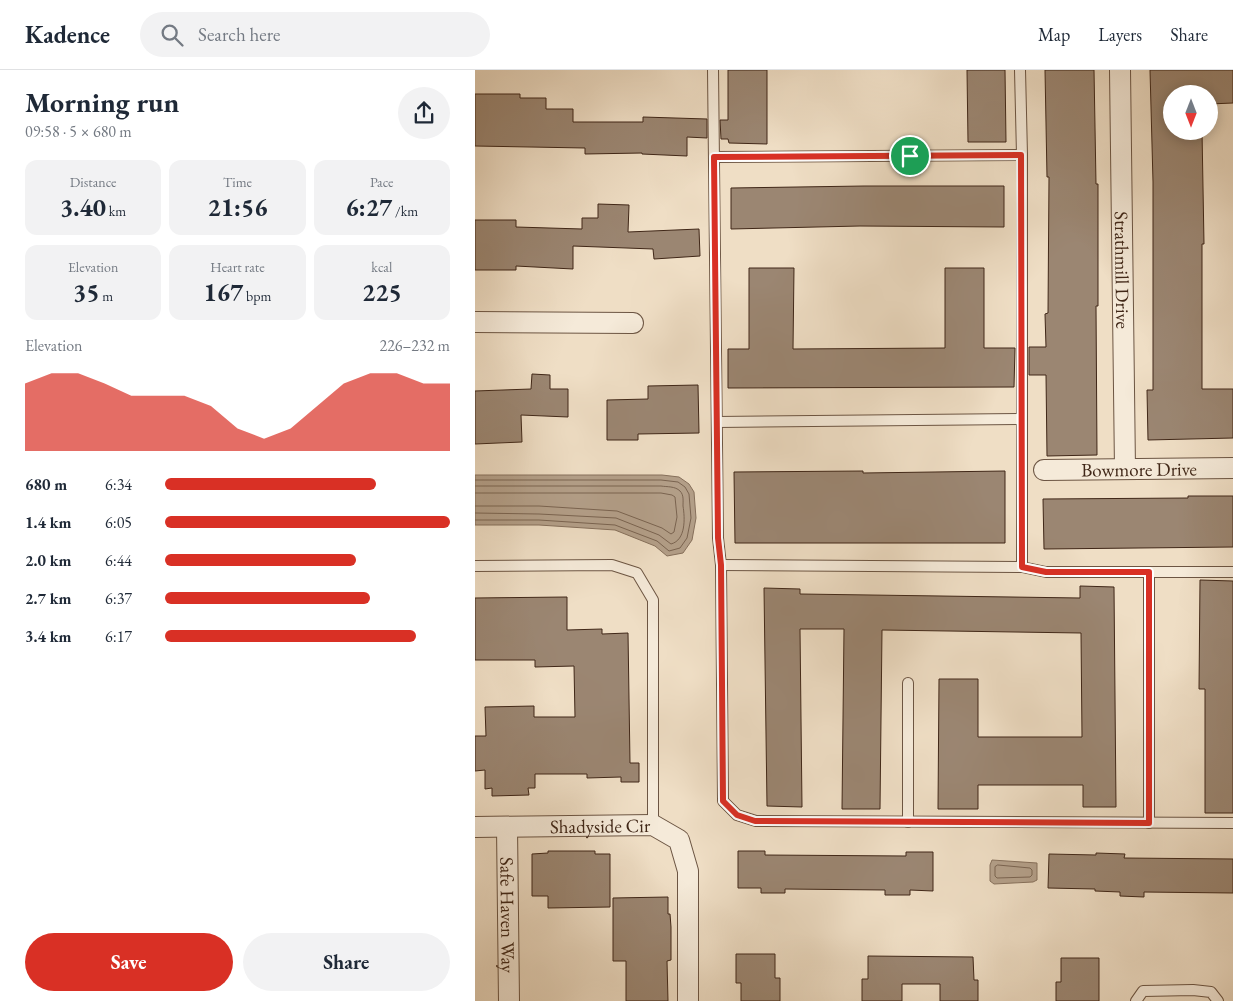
<!DOCTYPE html>
<meta charset="utf-8">
<style>
:root{--surface:#fff;--page:#f2f2f3;--text:#1f2937;--muted:#747a83;--line:#e0e1e3;--accent:#d93025}
body{margin:0;font-family:"EB Garamond",serif;background:var(--page);color:var(--text);height:100vh;display:flex;flex-direction:column;font-size:19px;white-space:nowrap}
*{box-sizing:border-box;margin:0}
p{font-size:16px;color:var(--muted)}
.icon{flex:none;width:28px;height:28px;fill:none;stroke:currentColor;stroke-width:2;stroke-linecap:round;stroke-linejoin:round}
.map{position:relative;flex:1;overflow:hidden}
.panel{display:flex;flex-direction:column;background:var(--surface);width:475px}
.panel>*{flex:none}
.needle{width:32px;rotate:180deg}
.buttons{position:absolute;left:688px;top:15px;display:grid;gap:10px}
.buttons a{display:grid;place-items:center;width:55px;height:55px;border-radius:50%;background:var(--surface);box-shadow:0 2px 12px #0003;font-size:25px}
.pin{position:absolute;display:grid;place-items:center;width:42px;height:42px;color:#fff;margin:-21px;border:2px solid #fff;border-radius:50%;box-shadow:0 1px 5px #0007}
.round{display:grid;place-items:center;flex:none;width:52px;height:52px;border-radius:26px;background:var(--page)}
.headline{display:flex;align-items:center;justify-content:space-between;height:85px;padding:0 25px}
h1{font-size:28px;font-weight:700;line-height:38px}
.stats{display:grid;grid-template-columns:repeat(3,1fr);gap:8px;height:85px;padding:5px 25px}
.stats div{display:grid;align-content:center;border-radius:12px;background:var(--page);text-align:center}
.stats b{font-size:25px;font-weight:700}
.stats small{font-size:14px;font-weight:400}
.stats p{font-size:14px}
.chart{height:140px;padding:10px 25px}
.chart p{display:flex;justify-content:space-between}
.chart svg{width:100%;height:90px;margin-top:5px;fill:var(--accent);opacity:.7}
.button{display:flex;gap:10px;margin-top:auto;padding:10px 25px}
.button a{flex:1;height:58px;border-radius:30px;background:var(--accent);color:#fff;font-size:20px;font-weight:700;line-height:58px;text-align:center}
.button a+a{background:var(--page);color:var(--text)}
ul{padding:0 25px;list-style:none;font-size:16px}
li{display:grid;grid-template-columns:80px 60px 1fr;align-items:center;height:38px}
li i{height:12px;border-radius:6px;background:var(--accent)}
header{display:flex;align-items:center;gap:30px;box-sizing:border-box;height:70px;padding:0 25px;background:var(--surface);border-bottom:1px solid var(--line)}
header strong{font-size:24px}
nav{display:flex;gap:28px;margin-inline-start:auto;font-size:18px}
.search{width:350px;height:45px;background:var(--page);display:flex;align-items:center;gap:12px;box-sizing:border-box;padding:0 18px;border-radius:28px;color:var(--muted);font-size:19px}
main{display:flex;flex:1;min-height:0}
.map>svg:first-child{display:block}
.water{fill:#b4a08a;stroke:#86705c}
.lines{fill:none;stroke-linecap:round;stroke-linejoin:round}
.shore{stroke:#7a6451;stroke-width:1}
.building{fill:#9b8672;stroke:#402718}
.lane-casing{stroke:#6c5543;stroke-width:12}
.street-casing{stroke:#6c5543;stroke-width:22}
.lane{stroke:#f5ead9;stroke-width:10}
.street{stroke:#f5ead9;stroke-width:20}
.route-casing{stroke:#fff;stroke-width:10}
.route{stroke:#d93025;stroke-width:6}
.labels{text-anchor:middle;dominant-baseline:central;stroke-width:4.5;stroke-linejoin:round;paint-order:stroke}
.street-label{font-size:19px;fill:#402718;stroke:#f5ead9}
</style>
<header>
<strong>Kadence</strong>
<div class="search"><svg class="icon" aria-label="search" viewBox="0 0 24 24"><circle cx="10" cy="10" r="6"/><path d="M15 15l6 6"/></svg>Search here</div>
<nav><a>Map</a><a>Layers</a><a>Share</a></nav>
</header>
<main>
<section class="panel">
<div class="headline"><div><h1>Morning run</h1><p>09:58 · 5 × 680 m</p></div><a class="round"><svg class="icon" aria-label="share" viewBox="0 0 24 24"><path d="M12 15V3M7 8l5-5 5 5M5 13v7h14v-7"/></svg></a></div>
<div class="stats">
<div><p>Distance</p><b>3.40<small> km</small></b></div>
<div><p>Time</p><b>21:56</b></div>
<div><p>Pace</p><b>6:27<small> /km</small></b></div>
</div>
<div class="stats">
<div><p>Elevation</p><b>35<small> m</small></b></div>
<div><p>Heart rate</p><b>167<small> bpm</small></b></div>
<div><p>kcal</p><b>225</b></div>
</div>
<div class="chart"><p><span>Elevation</span>226–232 m</p>
<svg viewBox="0 0 160 44" preserveAspectRatio="none"><path d="M0 44V11L10 6L20 6L30 11L40 17L50 17L60 17L70 22L80 33L90 38L100 33L110 22L120 11L130 6L140 6L150 11L160 11V44z"/></svg>
</div>
<ul>
<li><b>680 m</b>6:34<i style="width:74%"></i></li>
<li><b>1.4 km</b>6:05<i style="width:100%"></i></li>
<li><b>2.0 km</b>6:44<i style="width:67%"></i></li>
<li><b>2.7 km</b>6:37<i style="width:72%"></i></li>
<li><b>3.4 km</b>6:17<i style="width:88%"></i></li>
</ul>
<div class="button"><a>Save</a><a>Share</a></div>
</section>
<div class="map">
<svg width="758" height="931" viewBox="0 0 758 931">
<rect width="100%" height="100%" fill="#efdec5"/>
<filter id="stains"><feTurbulence type="fractalNoise" baseFrequency=".004" numOctaves="4"/><feColorMatrix values="0 0 0 0 .2 0 0 0 0 .09 0 0 0 0 .02 0 0 0 .5 -.17"/></filter>
<radialGradient id="worn" r=".72"><stop offset=".6" stop-color="#630" stop-opacity="0"/><stop offset="1" stop-color="#630" stop-opacity=".3"/></radialGradient>
<g class="water">
<polygon points="0,405 187,405 204,407 214,414 219,422 221,448 217,470 208,483 192,486 180,476 140,460 64,455 0,455"/>
<polygon points="517,790 562,793 562,810 558,812 519,814 515,811 515,795"/>
</g>
<g class="lines">
<g class="shore">
<polyline points="0,410 186,410 203,412 210,417 214,424 216,448 212,468 205,478 194,481 182,471 140,455 64,450 0,450"/>
<path d="M 0,416 L 186,416 C 192,417 200,416 205,421 C 209,425 208,431 208,436 C 210,448 211,470 196,474 L 184,465 L 141,448 L 64,444 L 0,443"/>
<polyline points="0,423 186,423 197,425 200,427 202,447 199,462 196,464 187,458 142,441 64,436 0,436"/>
<polygon points="523,795 555,798 557,800 557,805 555,807 522,808 520,806 520,797"/>
</g>
</g>
<g class="building">
<polygon points="253,0 292,0 292,74 254,73 253,69 246,69 245,50 253,50"/>
<polygon points="492,0 530,0 531,72 493,72"/>
<polygon points="570,0 619,0 621,114 623,114 623,236 621,236 622,385 572,386 571,305 554,305 554,277 571,277 570,244 573,243 574,107 572,107"/>
<polygon points="675,0 758,0 758,33 734,34 734,24 696,24 696,61 727,61 729,174 727,174 727,319 758,319 758,368 673,370 672,320 678,320 678,112"/>
<polygon points="0,24 45,24 45,28 71,28 71,39 98,39 98,52 168,52 168,47 232,49 232,68 212,67 212,86 167,84 167,83 110,84 110,78 0,76"/>
<polygon points="389,116 529,116 529,157 385,156 256,159 256,118"/>
<polygon points="123,134 154,135 153,162 224,159 225,186 179,189 178,179 98,176 98,199 41,196 41,200 0,200 0,150 41,150 41,157 107,159 107,148 123,148"/>
<polygon points="274,198 319,198 318,279 470,278 470,198 509,198 509,278 540,278 539,317 253,318 253,279 274,279"/>
<polygon points="57,304 75,305 75,319 93,319 93,347 46,345 47,372 0,374 0,321 56,319"/>
<polygon points="223,315 224,363 163,364 163,370 132,370 132,330 173,329 173,316"/>
<polygon points="388,401 388,403 530,401 530,473 260,473 259,402"/>
<polygon points="713,426 758,426 758,477 569,479 568,429 713,428"/>
<polygon points="725,510 758,511 758,743 730,743 730,619 724,619"/>
<polygon points="605,516 639,517 641,737 608,737 608,715 503,715 503,739 463,739 464,609 503,609 503,667 607,667 606,563 407,560 405,739 367,739 369,559 325,559 327,737 292,736 289,518 325,519 325,524 605,528"/>
<polygon points="92,527 92,560 127,559 127,564 153,563 155,693 164,693 164,712 146,712 146,707 112,708 112,704 60,704 60,718 53,718 54,725 17,726 17,718 10,719 10,700 0,701 0,666 11,666 10,637 59,636 59,647 100,647 99,596 60,597 60,590 0,590 0,528"/>
<polygon points="73,781 120,781 120,784 135,784 135,837 73,838 73,826 57,826 57,784 73,783"/>
<polygon points="263,781 290,781 290,785 431,786 431,782 458,782 458,821 435,820 435,825 410,825 410,820 310,819 310,823 286,823 286,818 263,818"/>
<polygon points="621,783 650,784 649,788 758,789 758,823 669,822 669,827 645,826 645,822 620,821 620,819 573,818 574,784 621,785"/>
<polygon points="193,827 193,844 195,844 196,857 196,890 192,891 193,931 151,931 151,891 138,891 138,828"/>
<polygon points="261,884 300,884 300,908 305,908 305,931 266,931 266,913 261,913"/>
<polygon points="393,886 498,887 499,910 503,910 503,931 465,931 465,914 427,914 427,931 387,931 387,909 393,909"/>
<polygon points="586,888 624,888 624,931 581,931 581,912 586,912"/>
</g>
<g class="lines">
<g class="lane-casing">
<g id="lane">
<polyline points="238,0 243,468 246,495 248,731 262,745 281,751 758,753"/>
<polyline points="545,0 547,85 547,497"/>
<polyline points="239,87 547,85"/>
<polyline points="242,352 547,349"/>
<polyline points="246,495 547,497 571,502 758,502"/>
<polyline points="0,496 137,495 162,503 178,530 178,755"/>
<polyline points="674,502 674,753"/>
<polyline points="433,752 433,613"/>
<polyline points="661,931 668,921 718,920 736,922 743,931"/>
</g>
</g>
<g class="street-casing">
<g id="street">
<path id="s1" d="M 645,0 L 650,399"/>
<polyline points="0,252 158,253"/>
<path id="s2" d="M 569,400 L 758,398"/>
<path id="s3" d="M 0,757 L 178,755 L 204,770 L 213,801 L 213,931"/>
<path id="s4" d="M 32,757 L 34,931"/>
</g>
</g>
<use href="#lane" class="lane"/>
<use href="#street" class="street"/>
</g>
<g class="lines">
<g class="route-casing">
<polygon id="route" points="546,85 547,497 571,502 674,502 674,753 280,751 262,745 248,731 246,495 243,468 239,87"/>
</g>
<use href="#route" class="route"/>
</g>
<g class="labels">
<g class="street-label">
<text stroke="none"><textPath href="#s1" startOffset="200">Strathmill Drive</textPath></text>
<text stroke="none"><textPath href="#s2" startOffset="95">Bowmore Drive</textPath></text>
<text stroke="none"><textPath href="#s3" startOffset="125">Shadyside Cir</textPath></text>
<text stroke="none"><textPath href="#s4" startOffset="88">Safe Haven Way</textPath></text>
</g>
</g>
<rect width="100%" height="100%" filter="url(#stains)"/>
<rect width="100%" height="100%" fill="url(#worn)"/>
</svg>
<div class="buttons">
<a><svg class="needle" viewBox="-14 -14 28 28"><path d="M0-13l5 13h-10z" fill="#e53935"/><path d="M0 13l5-13h-10z" fill="#747a83"/></svg></a>
</div>
<div class="pin" style="left:435px;top:86px;background:#1e9e55"><svg class="icon" aria-label="arrive" viewBox="0 0 24 24"><path d="M6 21V4h12l-3 4 3 4H6"/></svg></div>
</div>
</main>
